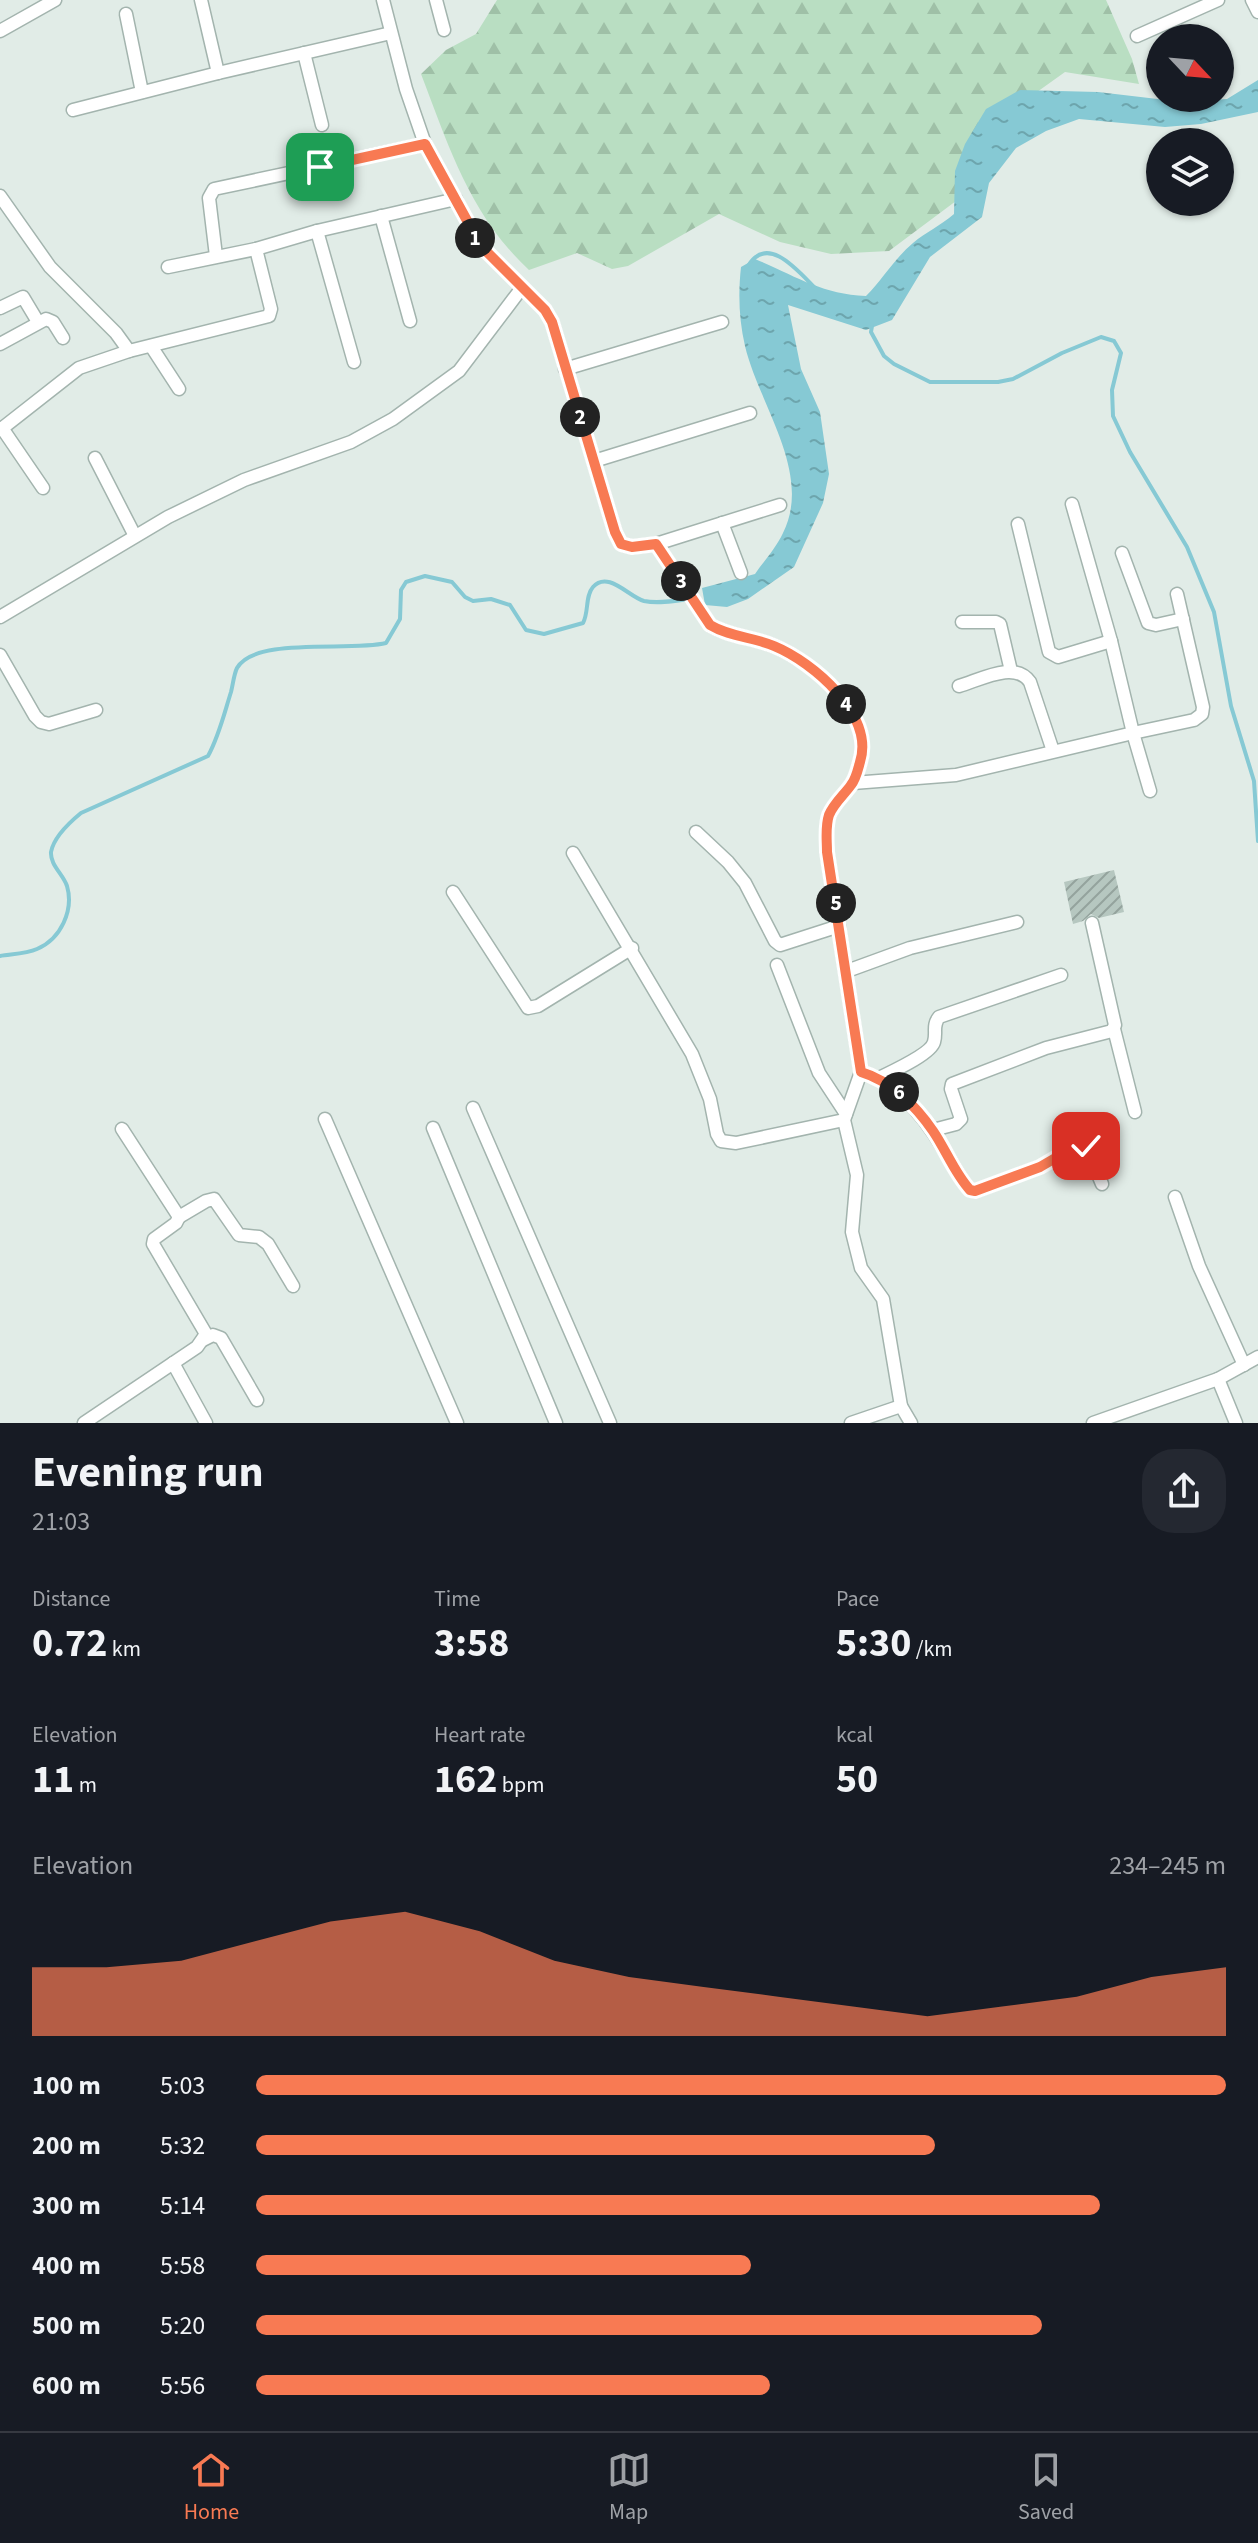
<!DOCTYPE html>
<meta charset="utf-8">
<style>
:root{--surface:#171b24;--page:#242831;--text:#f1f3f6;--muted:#9ea1a6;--line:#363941;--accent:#f87a53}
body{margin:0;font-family:"Source Sans 3",sans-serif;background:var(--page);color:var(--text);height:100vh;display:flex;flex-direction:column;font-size:30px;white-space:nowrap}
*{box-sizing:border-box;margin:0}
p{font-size:26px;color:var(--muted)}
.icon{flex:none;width:44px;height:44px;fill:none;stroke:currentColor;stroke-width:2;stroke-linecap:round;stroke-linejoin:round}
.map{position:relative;height:1423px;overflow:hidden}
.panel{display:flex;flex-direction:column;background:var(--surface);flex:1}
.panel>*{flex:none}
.needle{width:52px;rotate:116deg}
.tools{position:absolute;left:1146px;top:24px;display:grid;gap:16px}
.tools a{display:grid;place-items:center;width:88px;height:88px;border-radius:50%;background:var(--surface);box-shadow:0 2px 6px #0004;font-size:40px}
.pin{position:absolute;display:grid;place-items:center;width:68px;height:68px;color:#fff;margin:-34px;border-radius:16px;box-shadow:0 4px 12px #0006}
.km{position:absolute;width:40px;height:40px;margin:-20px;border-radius:50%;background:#222;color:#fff;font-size:22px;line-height:40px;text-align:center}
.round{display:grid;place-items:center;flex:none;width:84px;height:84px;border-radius:32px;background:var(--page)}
.summary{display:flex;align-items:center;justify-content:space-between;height:136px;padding:0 32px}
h1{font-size:44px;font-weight:700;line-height:60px}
.metrics{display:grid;grid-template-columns:repeat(3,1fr);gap:12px;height:136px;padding:8px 32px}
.metrics div{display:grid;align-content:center}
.metrics b{font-size:40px;font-weight:700}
.metrics small{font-size:22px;font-weight:400}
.metrics p{font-size:22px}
.chart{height:224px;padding:16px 32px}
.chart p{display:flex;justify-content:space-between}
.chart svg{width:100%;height:144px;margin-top:8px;fill:var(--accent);opacity:.7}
ul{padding:0 32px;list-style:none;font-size:26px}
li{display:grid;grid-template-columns:128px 96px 1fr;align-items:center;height:60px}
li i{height:20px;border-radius:10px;background:var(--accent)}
.menu{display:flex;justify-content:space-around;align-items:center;height:112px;border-top:2px solid var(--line);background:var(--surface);font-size:22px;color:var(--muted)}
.menu a{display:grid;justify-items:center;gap:4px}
.menu .current{color:var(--accent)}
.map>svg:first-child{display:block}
.forest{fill:url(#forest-firs)}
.water{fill:url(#water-ripples)}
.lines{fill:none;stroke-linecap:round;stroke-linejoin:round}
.stream{stroke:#86c9d4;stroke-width:4}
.building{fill:url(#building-hatch)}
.minor-casing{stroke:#a3b4ae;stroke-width:15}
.minor{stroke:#fff;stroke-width:12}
.route-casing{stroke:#fff;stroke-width:16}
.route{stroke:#f87a53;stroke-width:10}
</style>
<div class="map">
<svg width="1258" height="1423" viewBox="0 0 1258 1423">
<defs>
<pattern id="forest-firs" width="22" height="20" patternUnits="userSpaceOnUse" patternTransform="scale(2)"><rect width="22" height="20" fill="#b9dec2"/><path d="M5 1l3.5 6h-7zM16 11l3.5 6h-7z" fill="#9fc0a7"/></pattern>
<pattern id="water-ripples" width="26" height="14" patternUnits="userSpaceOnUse" patternTransform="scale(2)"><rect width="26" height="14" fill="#86c9d4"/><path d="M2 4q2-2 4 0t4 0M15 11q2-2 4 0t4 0" fill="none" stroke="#6da5ad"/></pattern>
<pattern id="building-hatch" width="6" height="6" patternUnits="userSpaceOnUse" patternTransform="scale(2)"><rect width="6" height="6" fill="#b6c7c0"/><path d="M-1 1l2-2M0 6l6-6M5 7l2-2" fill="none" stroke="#94a39d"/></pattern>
</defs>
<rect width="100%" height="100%" fill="#e1ece7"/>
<path class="forest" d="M 497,0 L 1106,0 L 1132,59 L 1139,84 L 1065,72 L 1030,97 L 960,198 L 889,251 L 831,254 L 780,242 L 719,214 L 628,266 L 612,269 L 577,253 L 529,270 C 470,215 449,147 421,74 L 446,50 L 476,34 Z"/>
<path class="water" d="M 1258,80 L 1258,112 L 1201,124 L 1165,127 L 1079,119 L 1046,131 L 1016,148 L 989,183 L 982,217 L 930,257 L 892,320 L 866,330 L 788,305 L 801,369 L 820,412 L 829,474 L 823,503 L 794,567 L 748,599 L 727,607 L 705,605 L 702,588 L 755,574 C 764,561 776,548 783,533 C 813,473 759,405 745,346 C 739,320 738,294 741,267 L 755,259 C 796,276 821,294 866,296 C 883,279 894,259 913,243 C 926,232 940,226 954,214 L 955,171 L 965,144 L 986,109 L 1020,90 L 1098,92 L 1183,102 L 1227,99 Z"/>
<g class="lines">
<g class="stream">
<path d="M 748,266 C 768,233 799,272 816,289"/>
<polyline points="872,326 871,332 884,356 894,364 930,382 998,382 1013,379 1062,353 1101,337 1114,341 1121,353 1112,390 1113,416 1130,452 1187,547 1214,612 1231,706 1254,781 1258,841"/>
<path d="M 0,956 C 12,954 26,954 37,949 C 61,939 74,910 67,886 C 63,874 50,865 51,852 C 54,836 70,822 81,813 L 208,756 C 219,736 224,714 231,692 C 233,684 234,674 237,668 C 255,636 350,652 386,643 L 400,619 L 401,590 L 406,582 L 425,576 L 452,582 L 465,597 L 473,601 L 491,599 L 510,605 L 526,630 L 544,634 L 583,623 C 589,612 585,596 593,587 C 608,570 629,597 644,601 C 658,604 675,601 689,599"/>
</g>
</g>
<polygon class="building" points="1114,870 1124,912 1099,918 1091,914 1083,921 1073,924 1064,882"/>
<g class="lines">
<g class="minor-casing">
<g id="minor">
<polyline points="201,0 218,73"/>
<path d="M 383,0 L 406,89 L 425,144 L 481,246 L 545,310 L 552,322 L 615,532 L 621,544 L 632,547 L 656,544 L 710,625 C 730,637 753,637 774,646 C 813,662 875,715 860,762 C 858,769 856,779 851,785 C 844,795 834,803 829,815 C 825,827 827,839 827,852 L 861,1072 L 844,1120 L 857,1175 L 852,1232 L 861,1268 L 883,1299 L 901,1406 L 911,1423"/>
<polyline points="436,0 444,30"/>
<polyline points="1252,0 1258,12"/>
<polyline points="126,14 142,92"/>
<polyline points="0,31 55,0"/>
<polyline points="1137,36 1218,0"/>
<polyline points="304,53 322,125"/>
<polyline points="73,110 218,73 391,33"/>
<polyline points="0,196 50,267 116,333 129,351 269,316 271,309 256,249"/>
<polyline points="381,216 410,321"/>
<polyline points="317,231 354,362"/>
<polyline points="216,256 209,198 214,189 425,144"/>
<polyline points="168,267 256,249 317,231 456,199"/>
<polyline points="0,308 23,297 38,322"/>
<polyline points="0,344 46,319 53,322 63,338"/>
<polyline points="151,346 179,389"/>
<polyline points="565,369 722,322"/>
<polyline points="2,428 43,488"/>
<polyline points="0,430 79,368 129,351"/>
<polyline points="95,458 135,536"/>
<polyline points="594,461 750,413"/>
<polyline points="722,523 741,573"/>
<polyline points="1018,524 1049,652 1058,657 1111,641"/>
<polyline points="656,544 780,505"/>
<polyline points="1122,553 1148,623 1156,625 1183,619"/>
<polyline points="0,617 168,517 244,480 351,442 393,419 459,371 521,289"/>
<polyline points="962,622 996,622 1000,624 1011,671"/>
<polyline points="0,655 35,716 41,722 49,724 96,710"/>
<path d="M 959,686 C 980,680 1015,660 1030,682 L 1053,751"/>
<polyline points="853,783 956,775 1133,733 1111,641 1072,504"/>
<polyline points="1150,791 1133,733 1194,720 1202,714 1203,707 1177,594"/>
<polyline points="696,832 728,862 745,883 775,941 780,945 839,926"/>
<polyline points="573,853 692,1054 710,1099 717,1134 721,1141 736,1143 844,1120"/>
<polyline points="453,892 528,1008 538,1006 632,948"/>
<polyline points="777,965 819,1073 846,1114"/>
<polyline points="847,971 910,948 1017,922"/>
<polyline points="1114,1029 1135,1112"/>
<path d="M 861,1072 C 898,1083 924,1116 943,1148 C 952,1162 959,1178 970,1190 L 975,1191 L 1040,1167 L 1081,1143 L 1086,1146 L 1102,1184"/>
<path d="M 879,1078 C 891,1072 931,1054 934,1042 C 937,1032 932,1026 939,1017 L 1061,975"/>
<polyline points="473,1108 610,1423"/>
<polyline points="325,1119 457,1423"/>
<polyline points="433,1128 556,1423"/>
<polyline points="933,1130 956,1124 961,1119 951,1089 952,1084 1046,1048 1112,1031 1115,1025 1092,923"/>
<polyline points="1175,1197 1199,1266 1244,1365"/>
<polyline points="179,1217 206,1201 214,1199 239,1235 259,1237 268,1244 293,1286"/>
<polyline points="203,1340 213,1335 221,1338 257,1400"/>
<polyline points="173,1363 206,1423"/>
<polyline points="1218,1379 1236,1423"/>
<polyline points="84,1423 197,1347 206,1334 153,1244 154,1239 176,1223 179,1217 122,1129"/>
<polyline points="851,1423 901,1406"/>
<polyline points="1093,1423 1218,1379 1258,1357"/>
</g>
</g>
<use href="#minor" class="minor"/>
</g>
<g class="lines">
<g class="route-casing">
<path id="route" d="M 320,167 L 425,144 L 481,246 L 545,310 L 552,322 L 615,532 L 621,544 L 632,547 L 656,544 L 710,625 C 730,637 753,637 774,646 C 813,662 875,715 860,762 C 858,769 856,779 851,785 C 844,795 834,803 829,815 C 825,827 827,840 827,852 L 861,1072 C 891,1081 916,1106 933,1131 C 946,1150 955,1174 970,1190 L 975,1191 L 1040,1167 L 1081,1143 L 1086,1146"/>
</g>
<use href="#route" class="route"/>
</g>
</svg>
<div class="tools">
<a><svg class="needle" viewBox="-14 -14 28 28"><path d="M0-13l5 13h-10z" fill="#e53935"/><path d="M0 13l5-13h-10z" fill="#9ea1a6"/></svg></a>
<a><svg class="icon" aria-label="layers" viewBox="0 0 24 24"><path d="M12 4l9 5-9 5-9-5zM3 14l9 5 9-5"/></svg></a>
</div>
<div class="pin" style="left:320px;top:167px;background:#1e9e55"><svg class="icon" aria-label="arrive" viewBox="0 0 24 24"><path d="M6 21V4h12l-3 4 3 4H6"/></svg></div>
<div class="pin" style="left:1086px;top:1146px;background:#d93025"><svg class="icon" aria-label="check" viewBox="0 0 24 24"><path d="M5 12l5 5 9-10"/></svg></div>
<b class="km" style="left:475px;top:238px">1</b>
<b class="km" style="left:580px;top:417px">2</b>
<b class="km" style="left:681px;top:581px">3</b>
<b class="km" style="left:846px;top:704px">4</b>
<b class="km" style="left:836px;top:903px">5</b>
<b class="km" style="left:899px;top:1092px">6</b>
</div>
<section class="panel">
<div class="summary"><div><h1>Evening run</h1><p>21:03</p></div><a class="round"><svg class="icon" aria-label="share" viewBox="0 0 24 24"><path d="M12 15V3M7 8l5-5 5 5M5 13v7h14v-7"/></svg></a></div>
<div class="metrics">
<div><p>Distance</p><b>0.72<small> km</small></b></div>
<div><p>Time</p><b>3:58</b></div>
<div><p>Pace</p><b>5:30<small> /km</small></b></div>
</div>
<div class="metrics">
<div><p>Elevation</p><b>11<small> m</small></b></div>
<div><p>Heart rate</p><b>162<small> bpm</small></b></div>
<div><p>kcal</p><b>50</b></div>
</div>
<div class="chart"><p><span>Elevation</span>234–245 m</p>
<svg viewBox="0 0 160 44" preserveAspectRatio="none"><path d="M0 44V23L10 23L20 21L30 15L40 9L50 6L60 12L70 21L80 26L90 29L100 32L110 35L120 38L130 35L140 32L150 26L160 23V44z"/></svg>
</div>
<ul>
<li><b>100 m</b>5:03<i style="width:100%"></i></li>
<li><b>200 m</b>5:32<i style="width:70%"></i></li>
<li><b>300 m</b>5:14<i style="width:87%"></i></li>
<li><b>400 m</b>5:58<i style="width:51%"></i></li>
<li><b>500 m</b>5:20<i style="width:81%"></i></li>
<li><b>600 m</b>5:56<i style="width:53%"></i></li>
</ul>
</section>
<nav class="menu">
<a class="current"><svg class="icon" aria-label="home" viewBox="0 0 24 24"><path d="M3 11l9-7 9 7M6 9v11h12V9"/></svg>Home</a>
<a><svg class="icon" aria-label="map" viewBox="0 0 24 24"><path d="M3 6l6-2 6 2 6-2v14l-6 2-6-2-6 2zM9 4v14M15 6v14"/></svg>Map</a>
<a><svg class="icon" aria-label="saved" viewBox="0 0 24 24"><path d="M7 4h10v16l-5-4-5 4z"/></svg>Saved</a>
</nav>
